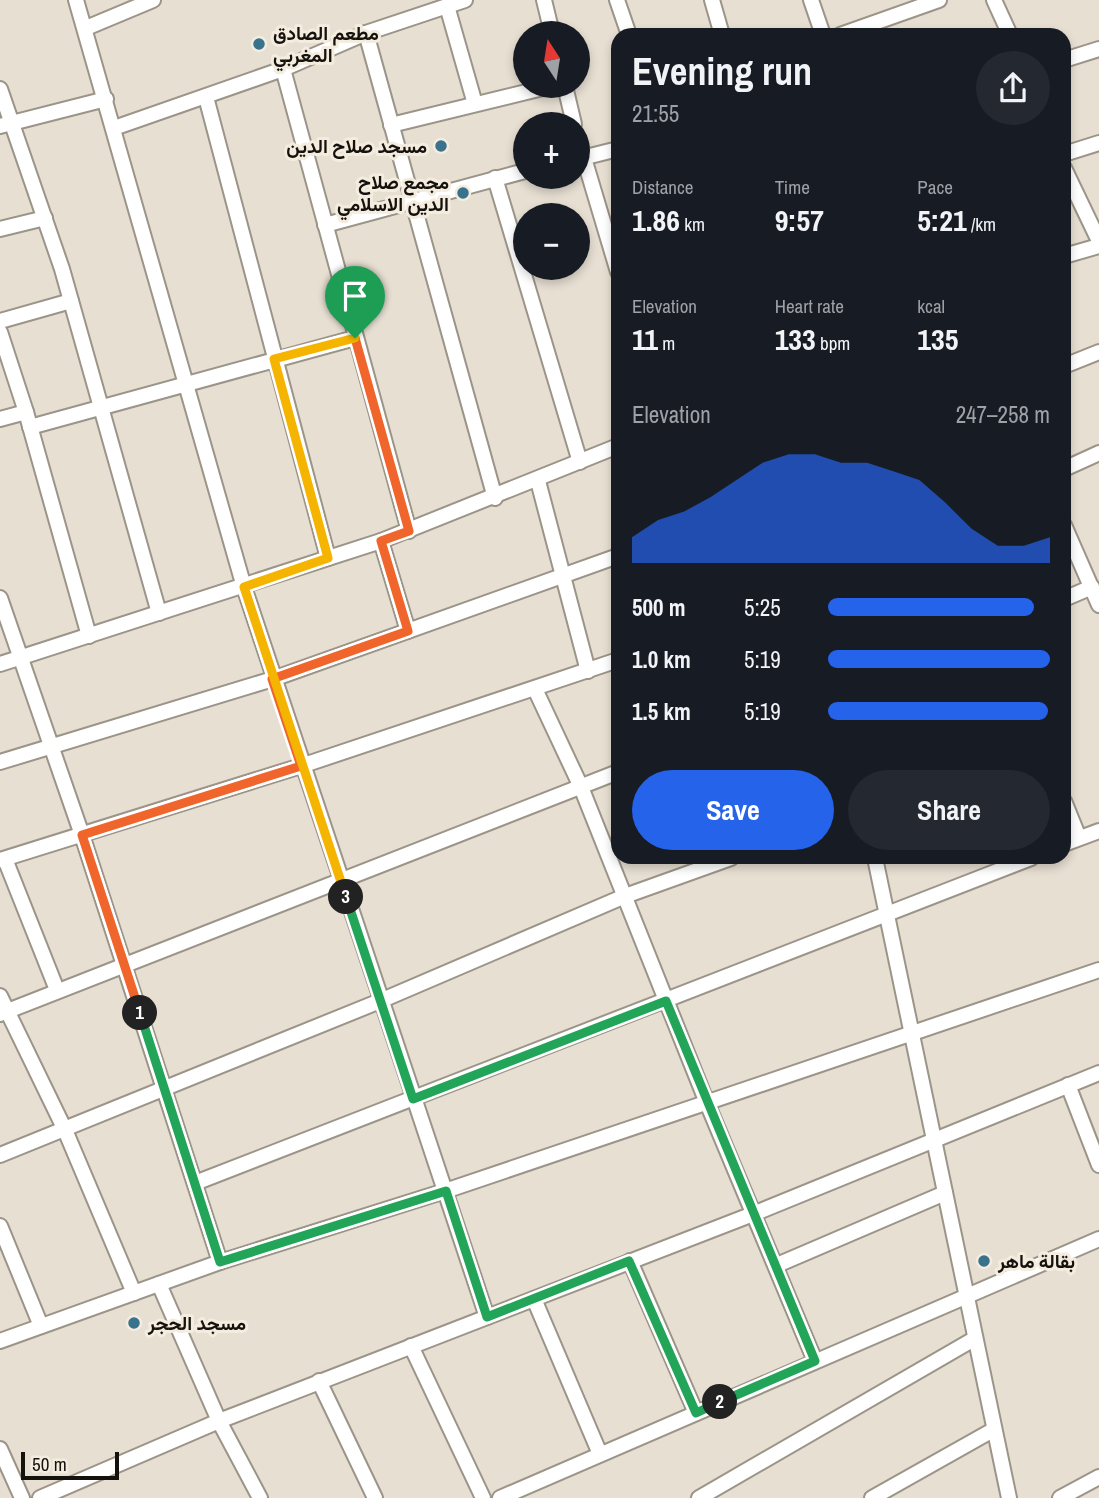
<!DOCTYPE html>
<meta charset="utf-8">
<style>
:root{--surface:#171b24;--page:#242831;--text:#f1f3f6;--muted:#9ea1a6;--accent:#2563eb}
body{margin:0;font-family:"Archivo Narrow",Vazirmatn,sans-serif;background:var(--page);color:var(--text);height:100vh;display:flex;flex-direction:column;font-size:26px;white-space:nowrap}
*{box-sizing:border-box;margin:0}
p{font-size:23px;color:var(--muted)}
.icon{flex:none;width:38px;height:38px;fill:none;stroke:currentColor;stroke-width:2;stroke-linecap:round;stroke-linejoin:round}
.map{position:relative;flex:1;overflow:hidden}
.drawer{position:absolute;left:611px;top:28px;width:460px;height:836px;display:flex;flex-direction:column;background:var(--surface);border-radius:21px;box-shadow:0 4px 10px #0003}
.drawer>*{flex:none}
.needle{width:46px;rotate:348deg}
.tools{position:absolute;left:513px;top:21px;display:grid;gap:14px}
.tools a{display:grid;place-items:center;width:77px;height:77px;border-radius:50%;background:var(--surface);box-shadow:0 4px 10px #0003;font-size:35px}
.scale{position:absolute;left:21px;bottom:18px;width:98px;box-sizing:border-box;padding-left:7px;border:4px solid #15120e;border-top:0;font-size:19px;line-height:24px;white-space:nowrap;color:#15120e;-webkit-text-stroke:5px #f4ecdf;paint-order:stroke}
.pin{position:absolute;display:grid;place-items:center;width:60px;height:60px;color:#fff;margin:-72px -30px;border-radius:50% 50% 50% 0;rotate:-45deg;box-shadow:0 0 7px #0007}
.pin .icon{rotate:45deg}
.km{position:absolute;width:35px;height:35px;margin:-18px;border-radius:50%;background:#222;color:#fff;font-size:19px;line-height:35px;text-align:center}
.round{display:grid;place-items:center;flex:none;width:74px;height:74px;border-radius:37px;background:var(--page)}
.summary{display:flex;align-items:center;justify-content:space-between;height:119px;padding:0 21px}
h1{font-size:38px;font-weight:700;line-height:52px}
.stats{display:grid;grid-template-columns:repeat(3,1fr);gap:10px;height:119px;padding:7px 21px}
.stats div{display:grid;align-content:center}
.stats b{font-size:30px;font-weight:700}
.stats small{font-size:19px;font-weight:400}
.stats p{font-size:19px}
.chart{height:196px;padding:14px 21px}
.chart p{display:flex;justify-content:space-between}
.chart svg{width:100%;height:126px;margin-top:7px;fill:var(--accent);opacity:.7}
.action{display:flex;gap:14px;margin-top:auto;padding:14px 21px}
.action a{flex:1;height:80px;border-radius:42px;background:var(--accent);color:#fff;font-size:28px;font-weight:700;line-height:80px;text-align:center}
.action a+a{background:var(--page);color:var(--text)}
ul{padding:0 21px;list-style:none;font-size:23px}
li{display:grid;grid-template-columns:112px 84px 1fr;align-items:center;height:52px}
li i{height:18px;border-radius:9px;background:var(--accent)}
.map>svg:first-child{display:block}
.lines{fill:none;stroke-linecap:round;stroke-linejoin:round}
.minor-casing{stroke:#9b9488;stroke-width:18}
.minor{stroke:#fff;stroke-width:14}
.split-1-casing{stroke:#fff;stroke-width:14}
.split-2-casing{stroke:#fff;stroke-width:14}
.split-3-casing{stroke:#fff;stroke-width:14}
.split-4-casing{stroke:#fff;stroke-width:14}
.split-1{stroke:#f0652b;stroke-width:9}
.split-2{stroke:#22a559;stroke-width:9}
.split-3{stroke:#22a559;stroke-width:9}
.split-4{stroke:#f5b400;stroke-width:9}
.poi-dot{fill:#39728c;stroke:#f4ecdf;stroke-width:2.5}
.labels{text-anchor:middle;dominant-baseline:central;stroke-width:6;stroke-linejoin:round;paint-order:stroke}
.poi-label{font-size:19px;font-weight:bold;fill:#15120e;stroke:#f4ecdf;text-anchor:start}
</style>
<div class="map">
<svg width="1099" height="1498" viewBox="0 0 1099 1498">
<rect width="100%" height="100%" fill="#e7dfd2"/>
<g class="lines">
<g class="minor-casing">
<g id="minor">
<polyline points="76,0 244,587 487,1317"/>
<polyline points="544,0 552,33"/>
<polyline points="617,0 629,35"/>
<polyline points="712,0 722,35"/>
<polyline points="811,0 823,35"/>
<polyline points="994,0 1010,35"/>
<polyline points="447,6 475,104"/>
<polyline points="86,28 153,0"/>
<polyline points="366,33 495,498"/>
<polyline points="840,35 939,0"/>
<polyline points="1064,60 1099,49"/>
<polyline points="283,69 409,531"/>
<polyline points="565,86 574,124"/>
<polyline points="0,89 62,269 159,613"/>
<polyline points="206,97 328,558"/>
<polyline points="391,125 551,86"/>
<polyline points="0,126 106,99"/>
<polyline points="114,128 283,69 366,33 465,0"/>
<polyline points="578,138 618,272"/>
<polyline points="1064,154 1099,143"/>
<polyline points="578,159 618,149"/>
<polyline points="1064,168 1099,241"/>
<polyline points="495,178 580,462"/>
<polyline points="325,225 525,171"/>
<polyline points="0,229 45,218"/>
<polyline points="1064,256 1099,246"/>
<polyline points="0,321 71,301"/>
<polyline points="0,332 26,412 89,636"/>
<polyline points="1064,366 1099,352"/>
<polyline points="0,419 26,412"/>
<polyline points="30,427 355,338"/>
<polyline points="1064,469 1099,453"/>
<polyline points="538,481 588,671"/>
<polyline points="1064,525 1099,605"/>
<polyline points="381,541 408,631"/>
<polyline points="0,598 82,835 220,1262"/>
<polyline points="1064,599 1092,587"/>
<polyline points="0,664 381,541 618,446"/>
<polyline points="535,689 581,787 707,1103 815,1361"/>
<polyline points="0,762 273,679 618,556"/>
<polyline points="1064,801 1079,838"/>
<polyline points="1064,844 1099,831"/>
<polyline points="875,858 1009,1498"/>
<polyline points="5,859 57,990"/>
<polyline points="0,860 301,766 618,660"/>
<polyline points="0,996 65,1130 134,1293"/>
<polyline points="0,1014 618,772"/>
<polyline points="1068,1085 1099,1165"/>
<polyline points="0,1155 380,1001 625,896 731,858"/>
<polyline points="195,1183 1031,858"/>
<polyline points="0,1226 41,1326"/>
<polyline points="630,1261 696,1413"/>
<polyline points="777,1265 945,1193"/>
<polyline points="159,1284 219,1421 260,1498"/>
<polyline points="534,1299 600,1454"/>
<polyline points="0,1341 220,1262 445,1191 1099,970"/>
<polyline points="411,1346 483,1498"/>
<polyline points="319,1381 375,1498"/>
<polyline points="0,1449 22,1498"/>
<polyline points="40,1498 219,1421 753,1214 1099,1073"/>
<polyline points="500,1498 1099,1239"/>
<polyline points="699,1498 974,1339"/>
<polyline points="872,1498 993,1430"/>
<polyline points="1060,1498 1099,1477"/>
</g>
</g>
<use href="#minor" class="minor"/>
</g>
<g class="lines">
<g class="split-1-casing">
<polyline id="split-1" points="140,1013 82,835 301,766 272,679 408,631 381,541 409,531 355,338"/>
</g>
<g class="split-2-casing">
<polyline id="split-2" points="140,1013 220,1262 446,1191 487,1317 629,1261 696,1413 720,1402"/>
</g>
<g class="split-3-casing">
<polyline id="split-3" points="346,897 413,1099 666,1001 815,1361 720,1402"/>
</g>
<g class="split-4-casing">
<polyline id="split-4" points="346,897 244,587 328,558 274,359 355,338"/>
</g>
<use href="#split-1" class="split-1"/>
<use href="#split-2" class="split-2"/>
<use href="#split-3" class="split-3"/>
<use href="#split-4" class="split-4"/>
</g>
<g class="poi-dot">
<circle cx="259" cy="44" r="7"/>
<circle cx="441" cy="146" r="7"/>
<circle cx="463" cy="193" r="7"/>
<circle cx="984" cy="1261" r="7"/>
<circle cx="134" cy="1323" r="7"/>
</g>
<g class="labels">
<g class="poi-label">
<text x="273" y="33">مطعم الصادق<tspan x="273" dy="22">المغربي</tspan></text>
<text x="427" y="146" text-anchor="end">مسجد صلاح الدين</text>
<text x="449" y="182" text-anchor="end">مجمع صلاح<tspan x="449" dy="22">الدين الاسلامي</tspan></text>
<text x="998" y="1261">بقالة ماهر</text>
<text x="148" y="1323">مسجد الحجر</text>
</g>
</g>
</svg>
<div class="tools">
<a><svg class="needle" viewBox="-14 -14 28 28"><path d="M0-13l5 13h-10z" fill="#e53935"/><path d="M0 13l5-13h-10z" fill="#9ea1a6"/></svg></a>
<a>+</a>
<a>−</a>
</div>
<div class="scale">50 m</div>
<div class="pin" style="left:355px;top:338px;background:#1e9e55"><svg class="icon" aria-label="arrive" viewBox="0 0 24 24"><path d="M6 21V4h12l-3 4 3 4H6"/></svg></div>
<b class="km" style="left:140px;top:1013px">1</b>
<b class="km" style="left:720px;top:1402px">2</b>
<b class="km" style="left:346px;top:897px">3</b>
<section class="drawer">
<div class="summary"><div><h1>Evening run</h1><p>21:55</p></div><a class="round"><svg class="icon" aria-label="share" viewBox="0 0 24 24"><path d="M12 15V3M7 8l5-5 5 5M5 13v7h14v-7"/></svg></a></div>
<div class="stats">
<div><p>Distance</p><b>1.86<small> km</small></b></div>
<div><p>Time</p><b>9:57</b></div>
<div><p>Pace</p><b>5:21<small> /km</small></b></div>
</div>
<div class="stats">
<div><p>Elevation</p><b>11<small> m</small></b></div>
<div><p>Heart rate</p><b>133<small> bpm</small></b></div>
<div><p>kcal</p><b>135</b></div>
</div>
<div class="chart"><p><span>Elevation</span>247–258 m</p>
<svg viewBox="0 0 160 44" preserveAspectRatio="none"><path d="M0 44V35L10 29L20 26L30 21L40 15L50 9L60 6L70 6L80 9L90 9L100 12L110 15L120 23L130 32L140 38L150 38L160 35V44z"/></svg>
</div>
<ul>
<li><b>500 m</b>5:25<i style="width:93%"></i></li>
<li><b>1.0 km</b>5:19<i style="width:100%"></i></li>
<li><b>1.5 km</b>5:19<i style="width:99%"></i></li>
</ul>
<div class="action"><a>Save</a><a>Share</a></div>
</section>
</div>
